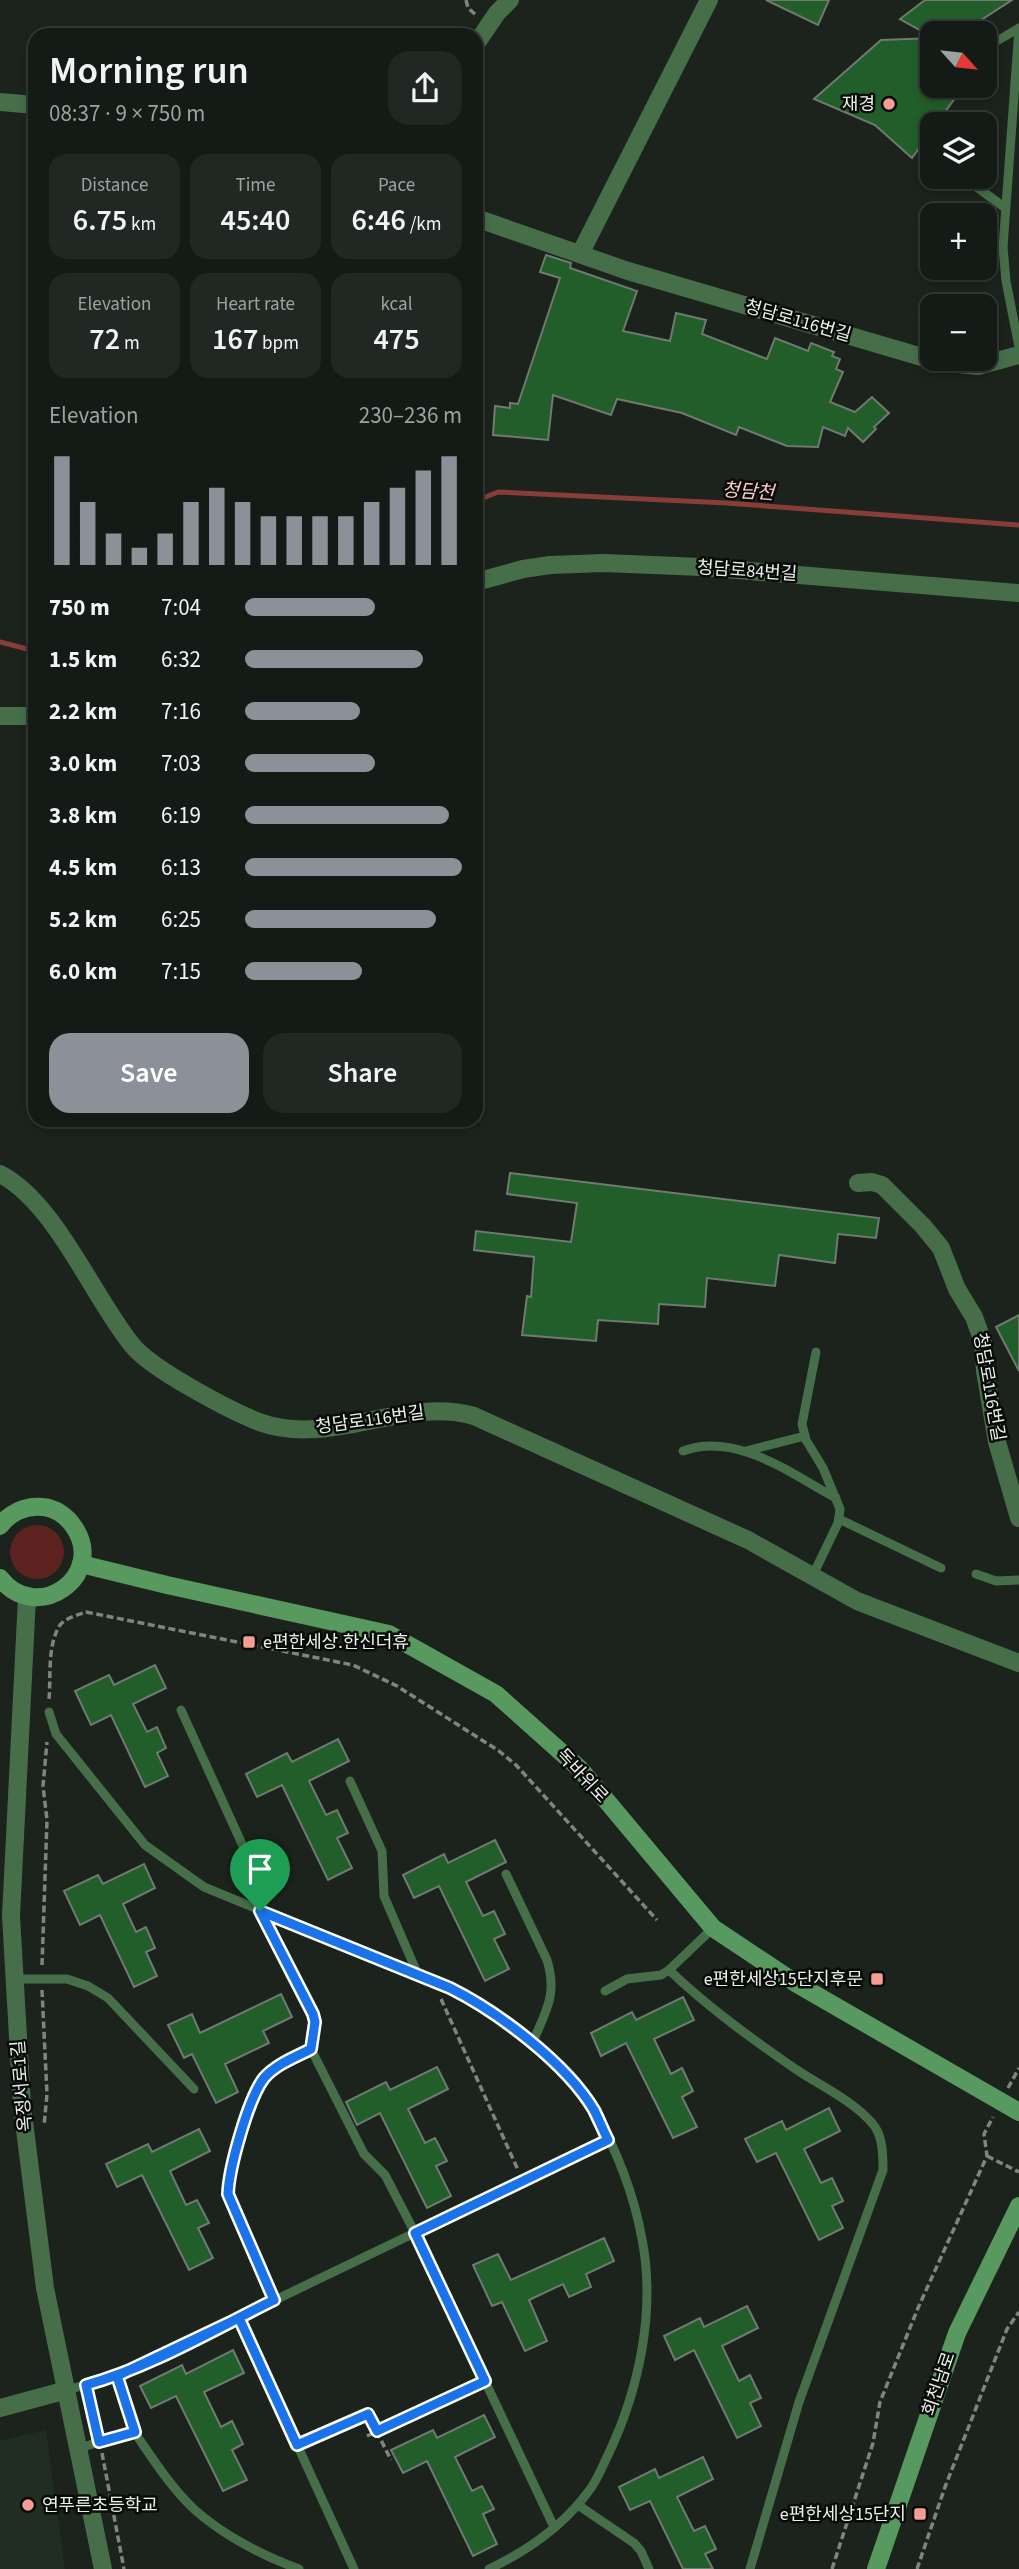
<!DOCTYPE html>
<meta charset="utf-8">
<style>
:root{--surface:#141a15;--page:#212722;--text:#f1f3f6;--muted:#9da1a0;--line:#333834;--accent:#8c9099}
body{margin:0;font-family:"Source Sans 3","Noto Sans KR",sans-serif;background:var(--page);color:var(--text);height:100vh;display:flex;flex-direction:column;font-size:26px;white-space:nowrap}
*{box-sizing:border-box;margin:0}
p{font-size:23px;color:var(--muted)}
.icon{flex:none;width:38px;height:38px;fill:none;stroke:currentColor;stroke-width:2;stroke-linecap:round;stroke-linejoin:round}
.map{position:relative;flex:1;overflow:hidden}
.drawer{position:absolute;left:28px;top:28px;width:455px;height:1099px;display:flex;flex-direction:column;background:var(--surface);border-radius:21px;box-shadow:0 4px 10px #0003,0 0 0 2px var(--line)}
.drawer>*{flex:none}
.needle{width:46px;rotate:117deg}
.tools{position:absolute;left:920px;top:21px;display:grid;gap:14px}
.tools a{display:grid;place-items:center;width:77px;height:77px;border-radius:14px;background:var(--surface);box-shadow:0 4px 10px #0003,0 0 0 2px var(--line);font-size:35px}
.pin{position:absolute;display:grid;place-items:center;width:60px;height:60px;color:#fff;margin:-72px -30px;border-radius:50% 50% 50% 0;rotate:-45deg;box-shadow:0 0 7px #0007}
.pin .icon{rotate:45deg}
.round{display:grid;place-items:center;flex:none;width:74px;height:74px;border-radius:21px;background:var(--page)}
.headline{display:flex;align-items:center;justify-content:space-between;height:119px;padding:0 21px}
h1{font-size:38px;font-weight:600;line-height:52px}
.stats{display:grid;grid-template-columns:repeat(3,1fr);gap:10px;height:119px;padding:7px 21px}
.stats div{display:grid;align-content:center;border-radius:18px;background:var(--page);text-align:center}
.stats b{font-size:30px;font-weight:600}
.stats small{font-size:19px;font-weight:400}
.stats p{font-size:19px}
.chart{height:196px;padding:14px 21px}
.chart p{display:flex;justify-content:space-between}
.chart svg{width:100%;height:126px;margin-top:7px;stroke:var(--accent);stroke-width:6}
.action{display:flex;gap:14px;margin-top:auto;padding:14px 21px}
.action a{flex:1;height:80px;border-radius:21px;background:var(--accent);color:#fff;font-size:28px;font-weight:600;line-height:80px;text-align:center}
.action a+a{background:var(--page);color:var(--text)}
ul{padding:0 21px;list-style:none;font-size:23px}
li{display:grid;grid-template-columns:112px 84px 1fr;align-items:center;height:52px}
li i{height:18px;border-radius:9px;background:var(--accent)}
.map>svg:first-child{display:block}
.built{fill:#202d21}
.green{fill:#5c2321}
.lines{fill:none;stroke-linecap:round;stroke-linejoin:round}
.stream{stroke:#883d39;stroke-width:5}
.building{fill:#215e2a;stroke:#707a71;stroke-width:2}
.path{stroke:#7e857f;stroke-width:3.5;stroke-dasharray:7 3.5;stroke-linecap:butt}
.lane{stroke:#466e49;stroke-width:9}
.street{stroke:#466e49;stroke-width:18}
.secondary{stroke:#57995e;stroke-width:18}
.route-casing{stroke:#fff;stroke-width:14}
.route{stroke:#1a73e8;stroke-width:9}
.poi-dot{fill:#f59c95;stroke:#080b08;stroke-width:2.5}
.labels{text-anchor:middle;dominant-baseline:central;stroke-width:5;stroke-linejoin:round;paint-order:stroke}
.poi-label{font-size:18px;fill:#ebf0eb;stroke:#080b08;text-anchor:end}
.street-label{font-size:18px;fill:#ebf0eb;stroke:#080b08}
.water-label{font-size:19px;font-style:italic;fill:#f9cac6;stroke:#080b08}
</style>
<div class="map">
<svg width="1019" height="2569" viewBox="0 0 1019 2569">
<rect width="100%" height="100%" fill="#1b231c"/>
<polygon class="built" points="46,2430 65,2569 0,2569 0,2441"/>
<circle class="green" cx="37" cy="1552" r="27"/>
<g class="lines">
<g class="stream">
<polyline points="476,501 498,492 726,503 1019,525"/>
<polyline points="0,642 35,651"/>
</g>
</g>
<g class="building">
<polygon points="766,0 829,0 818,25"/>
<polygon points="925,0 1012,0 961,33 925,33 900,19"/>
<polygon points="933,38 933,86 964,86 936,124 933,124 933,129 912,158 875,125 814,99 881,40"/>
<polygon points="546,255 571,263 570,268 637,291 623,331 670,341 676,313 706,320 702,334 767,359 775,338 808,351 811,343 834,352 832,356 840,359 836,369 843,372 830,402 855,412 872,397 889,413 874,427 876,429 863,442 848,428 845,436 823,427 818,447 787,446 739,427 736,435 682,413 617,399 611,415 553,395 548,440 493,435 495,406 510,408 510,403 518,404 560,278 540,272"/>
<polygon points="510,1173 879,1218 876,1238 838,1234 835,1263 779,1255 775,1286 707,1278 705,1307 659,1304 658,1324 598,1320 596,1341 522,1335 527,1296 531,1297 534,1257 474,1250 476,1231 571,1242 577,1203 507,1194"/>
<polygon points="1019,1315 1019,1371 996,1327"/>
<polygon points="155,1665 166,1688 133,1704 147,1732 157,1727 166,1748 157,1753 168,1776 145,1787 111,1715 91,1725 75,1691 109,1675 114,1685"/>
<polygon points="338,1739 349,1761 309,1781 326,1815 337,1810 348,1833 337,1838 352,1868 328,1880 282,1785 257,1797 246,1774 287,1753 292,1762"/>
<polygon points="495,1840 506,1862 466,1882 483,1916 494,1911 505,1934 494,1939 509,1969 485,1981 439,1886 414,1898 403,1875 444,1854 448,1863"/>
<polygon points="144,1864 155,1888 123,1904 136,1932 146,1927 155,1948 146,1952 157,1976 134,1987 100,1915 80,1925 64,1891 98,1875 103,1884"/>
<polygon points="281,1994 292,2017 263,2031 269,2043 225,2064 238,2092 216,2103 192,2054 184,2058 168,2025 192,2014 200,2033"/>
<polygon points="683,1997 694,2020 654,2039 671,2074 682,2068 693,2091 682,2097 697,2127 673,2138 626,2043 601,2056 591,2033 632,2012 636,2020"/>
<polygon points="437,2067 448,2089 408,2109 425,2143 435,2138 447,2161 436,2166 451,2196 427,2208 380,2113 357,2125 346,2102 386,2082 390,2090"/>
<polygon points="829,2108 840,2131 804,2149 821,2183 832,2178 843,2201 832,2206 843,2228 819,2240 776,2153 757,2162 745,2139 782,2121 786,2130"/>
<polygon points="199,2129 210,2151 170,2171 186,2205 197,2200 209,2223 198,2228 213,2258 189,2270 142,2175 117,2187 106,2164 148,2144 152,2152"/>
<polygon points="604,2238 614,2261 586,2274 591,2287 569,2297 563,2284 529,2300 547,2341 525,2351 502,2302 492,2306 473,2265 498,2254 511,2280"/>
<polygon points="747,2306 758,2328 722,2346 739,2381 750,2375 761,2398 750,2403 761,2426 737,2438 694,2350 675,2360 664,2336 700,2318 704,2327"/>
<polygon points="233,2350 244,2373 204,2392 221,2427 232,2421 243,2444 232,2450 247,2480 223,2491 176,2396 151,2408 140,2386 182,2365 186,2374"/>
<polygon points="484,2415 495,2437 455,2457 472,2491 482,2486 494,2509 483,2514 497,2544 473,2556 427,2461 403,2473 391,2450 433,2430 437,2438"/>
<polygon points="703,2457 713,2479 677,2497 694,2531 705,2526 716,2549 705,2554 713,2569 683,2569 650,2501 630,2510 619,2487 655,2469 659,2478"/>
</g>
<g class="lines">
<g class="path">
<polyline points="466,0 468,8 476,15"/>
<path d="M 49,1699 C 51,1677 47,1645 60,1625 C 66,1618 77,1615 86,1612 L 353,1665 L 397,1686 L 499,1751 L 516,1765 L 657,1920"/>
<polyline points="42,1965 47,1820 43,1786 47,1742"/>
<polyline points="42,1990 47,2094 44,2126"/>
<polyline points="441,1999 518,2170"/>
<polyline points="1008,2088 1019,2068"/>
<polyline points="987,2156 1019,2172"/>
<polyline points="89,2399 96,2429"/>
<polyline points="367,2436 473,2386"/>
<polyline points="309,2440 368,2414 391,2460"/>
<polyline points="102,2453 124,2569"/>
<polyline points="832,2569 873,2443 880,2402 918,2308 987,2156 984,2134 993,2117"/>
<polyline points="917,2569 945,2487 1007,2329 1019,2312"/>
</g>
<g class="lane">
<polyline points="1019,28 1003,247 1006,281 1019,347"/>
<polyline points="997,41 1019,28"/>
<polyline points="958,124 958,115"/>
<polyline points="963,177 1004,207"/>
<path d="M 683,1451 C 736,1431 791,1474 836,1498"/>
<polyline points="746,1451 805,1436"/>
<polyline points="839,1519 941,1568"/>
<polyline points="976,1574 996,1581 1019,1580"/>
<polyline points="812,1577 838,1523 840,1509 823,1468 806,1440 802,1424 816,1352"/>
<polyline points="181,1710 252,1866 260,1911 313,2014 315,2022 311,2049 364,2154 385,2175 415,2233 554,2527"/>
<path d="M 49,1712 L 56,1734 L 145,1845 L 204,1887 L 450,1988 C 499,2012 566,2063 594,2110 C 616,2149 634,2195 642,2239 C 656,2311 639,2390 608,2455 C 602,2467 597,2481 588,2492 C 563,2526 527,2551 489,2569"/>
<polyline points="350,1781 382,1851 384,1896 418,1975"/>
<path d="M 506,1874 L 547,1960 C 558,1996 545,2012 532,2044"/>
<path d="M 669,1970 C 709,2008 752,2039 797,2070 C 821,2086 853,2101 872,2123 C 883,2135 883,2155 883,2170 L 799,2402 L 750,2569"/>
<polyline points="15,1979 67,1979 88,1986 108,1998 194,2089"/>
<polyline points="605,1991 627,1979 661,1975 669,1970 713,1928"/>
<path d="M 274,2300 L 228,2194 C 229,2168 248,2099 264,2078 C 276,2065 296,2057 311,2049"/>
<polyline points="239,2318 354,2569"/>
<polyline points="67,2390 117,2376"/>
<polyline points="135,2433 117,2376 608,2140"/>
<path d="M 78,2448 L 135,2433 C 153,2459 171,2488 195,2510 C 223,2535 263,2556 299,2569"/>
<polyline points="578,2505 634,2543 641,2551 649,2569"/>
</g>
<g class="street">
<polyline points="476,44 497,13 510,0"/>
<polyline points="0,102 35,105"/>
<polyline points="476,218 628,271 939,362 978,366 1019,355"/>
<polyline points="580,254 709,0"/>
<polyline points="476,582 523,569 550,565 604,563 701,567 1019,593"/>
<polyline points="0,716 35,716"/>
<path d="M 0,1174 C 55,1202 93,1297 132,1345 C 151,1369 229,1410 259,1422 C 330,1448 404,1396 474,1416 L 748,1540 L 857,1601 L 1019,1663"/>
<polyline points="858,1183 872,1182 882,1185 923,1226 941,1248 957,1289 974,1317 983,1342 985,1371 997,1442 1019,1518"/>
<polyline points="27,1597 11,1916 22,2106 45,2288 103,2569"/>
<polyline points="0,2408 67,2390"/>
</g>
<g class="secondary">
<path d="M 0,1526 C 9,1513 26,1505 43,1507 C 55,1508 67,1516 74,1527 C 107,1575 37,1626 0,1578"/>
<polyline points="81,1564 167,1585 389,1634 496,1694 580,1769 713,1928 797,1984 1019,2112"/>
<polyline points="876,2569 957,2333 1019,2206"/>
</g>
</g>
<g class="lines">
<g class="route-casing">
<path id="route" d="M 260,1911 L 313,2014 L 315,2022 L 311,2049 C 296,2057 276,2064 264,2078 C 248,2099 229,2168 228,2194 L 274,2300 C 213,2330 151,2367 86,2385 L 99,2442 L 135,2432 L 117,2376 L 239,2318 L 297,2445 L 368,2414 L 377,2431 L 485,2381 L 415,2233 L 608,2140 C 603,2130 599,2120 594,2110 C 566,2063 498,2012 450,1988 L 260,1911"/>
</g>
<use href="#route" class="route"/>
</g>
<g class="poi-dot">
<circle cx="889" cy="104" r="7"/>
<rect x="242" y="1635" width="14" height="14" rx="3.5"/>
<rect x="870" y="1972" width="14" height="14" rx="3.5"/>
<circle cx="28" cy="2505" r="7"/>
<rect x="913" y="2507" width="14" height="14" rx="3.5"/>
</g>
<g class="labels">
<g class="poi-label">
<text x="875" y="104">재경</text>
<text x="263" y="1642" text-anchor="start">e편한세상.한신더휴</text>
<text x="863" y="1979">e편한세상15단지후문</text>
<text x="42" y="2505" text-anchor="start">연푸른초등학교</text>
<text x="906" y="2514">e편한세상15단지</text>
</g>
<g class="street-label">
<text transform="translate(798 321) rotate(16)">청담로116번길</text>
<text transform="translate(747 571) rotate(4)">청담로84번길</text>
<text transform="translate(989 1387) rotate(80)">청담로116번길</text>
<text transform="translate(370 1420) rotate(-8)">청담로116번길</text>
<text transform="translate(582 1776) rotate(47)">독바위로</text>
<text transform="translate(22 2086) rotate(-95)">옥정서로1길</text>
<text transform="translate(939 2384) rotate(-71)">회천남로</text>
</g>
<g class="water-label">
<text transform="translate(748 492) rotate(4)">청담천</text>
</g>
</g>
</svg>
<div class="tools">
<a><svg class="needle" viewBox="-14 -14 28 28"><path d="M0-13l5 13h-10z" fill="#e53935"/><path d="M0 13l5-13h-10z" fill="#9da1a0"/></svg></a>
<a><svg class="icon" aria-label="layers" viewBox="0 0 24 24"><path d="M12 4l9 5-9 5-9-5zM3 14l9 5 9-5"/></svg></a>
<a>+</a>
<a>−</a>
</div>
<div class="pin" style="left:260px;top:1911px;background:#1e9e55"><svg class="icon" aria-label="arrive" viewBox="0 0 24 24"><path d="M6 21V4h12l-3 4 3 4H6"/></svg></div>
<section class="drawer">
<div class="headline"><div><h1>Morning run</h1><p>08:37 · 9 × 750 m</p></div><a class="round"><svg class="icon" aria-label="share" viewBox="0 0 24 24"><path d="M12 15V3M7 8l5-5 5 5M5 13v7h14v-7"/></svg></a></div>
<div class="stats">
<div><p>Distance</p><b>6.75<small> km</small></b></div>
<div><p>Time</p><b>45:40</b></div>
<div><p>Pace</p><b>6:46<small> /km</small></b></div>
</div>
<div class="stats">
<div><p>Elevation</p><b>72<small> m</small></b></div>
<div><p>Heart rate</p><b>167<small> bpm</small></b></div>
<div><p>kcal</p><b>475</b></div>
</div>
<div class="chart"><p><span>Elevation</span>230–236 m</p>
<svg viewBox="0 0 160 44" preserveAspectRatio="none"><path d="M5 44V6M15 44V22M25 44V33M35 44V38M45 44V33M55 44V22M65 44V17M75 44V22M85 44V27M95 44V27M105 44V27M115 44V27M125 44V22M135 44V17M145 44V11M155 44V6"/></svg>
</div>
<ul>
<li><b>750 m</b>7:04<i style="width:60%"></i></li>
<li><b>1.5 km</b>6:32<i style="width:82%"></i></li>
<li><b>2.2 km</b>7:16<i style="width:53%"></i></li>
<li><b>3.0 km</b>7:03<i style="width:60%"></i></li>
<li><b>3.8 km</b>6:19<i style="width:94%"></i></li>
<li><b>4.5 km</b>6:13<i style="width:100%"></i></li>
<li><b>5.2 km</b>6:25<i style="width:88%"></i></li>
<li><b>6.0 km</b>7:15<i style="width:54%"></i></li>
</ul>
<div class="action"><a>Save</a><a>Share</a></div>
</section>
</div>
